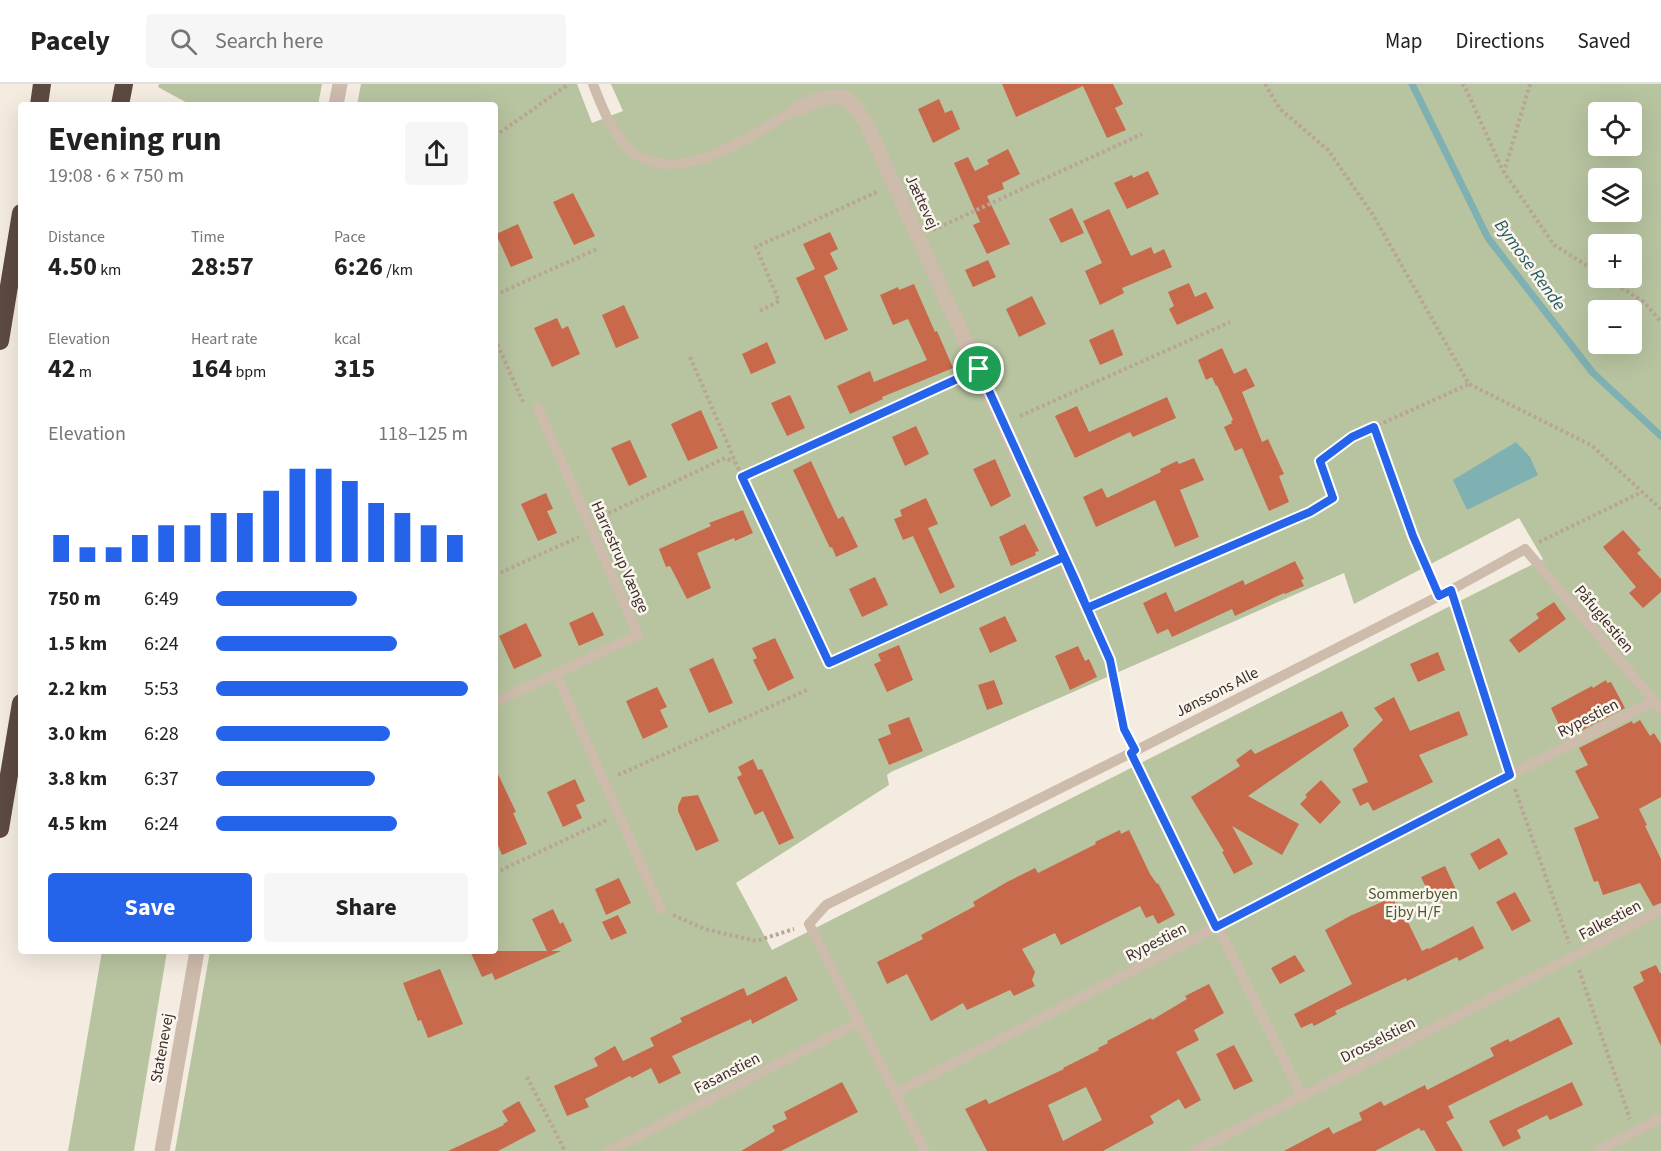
<!DOCTYPE html>
<meta charset="utf-8">
<style>
:root{--surface:#fff;--page:#f6f6f6;--text:#222;--muted:#767676;--line:#e0e0e0;--accent:#2563eb}
body{margin:0;font-family:"Source Sans 3",sans-serif;background:var(--page);color:var(--text);height:100vh;display:flex;flex-direction:column;font-size:22px;white-space:nowrap}
*{box-sizing:border-box;margin:0}
p{font-size:20px;color:var(--muted)}
.icon{flex:none;width:33px;height:33px;fill:none;stroke:currentColor;stroke-width:2;stroke-linecap:round;stroke-linejoin:round}
.map{position:relative;flex:1;overflow:hidden}
.drawer{position:absolute;left:18px;top:18px;width:480px;height:852px;display:flex;flex-direction:column;background:var(--surface);border-radius:6px;box-shadow:0 6px 24px #0002}
.drawer>*{flex:none}
.tools{position:absolute;left:1588px;top:18px;display:grid;gap:12px}
.tools a{display:grid;place-items:center;width:54px;height:54px;border-radius:6px;background:var(--surface);box-shadow:0 6px 24px #0002;font-size:30px}
.pin{position:absolute;display:grid;place-items:center;width:51px;height:51px;color:#fff;margin:-26px;border:3px solid #fff;border-radius:50%;box-shadow:0 2px 6px #0007}
.round{display:grid;place-items:center;flex:none;width:63px;height:63px;border-radius:6px;background:var(--page)}
.summary{display:flex;align-items:center;justify-content:space-between;height:102px;padding:0 30px}
h1{font-size:33px;font-weight:700;line-height:45px}
.metrics{display:grid;grid-template-columns:repeat(3,1fr);gap:9px;height:102px;padding:6px 30px}
.metrics div{display:grid;align-content:center}
.metrics b{font-size:26px;font-weight:700}
.metrics small{font-size:16px;font-weight:400}
.metrics p{font-size:16px}
.chart{height:168px;padding:12px 30px}
.chart p{display:flex;justify-content:space-between}
.chart svg{width:100%;height:108px;margin-top:6px;stroke:var(--accent);stroke-width:6}
.primary-button{display:flex;gap:12px;margin-top:auto;padding:12px 30px}
.primary-button a{flex:1;height:69px;border-radius:6px;background:var(--accent);color:#fff;font-size:24px;font-weight:700;line-height:69px;text-align:center}
.primary-button a+a{background:var(--page);color:var(--text)}
ul{padding:0 30px;list-style:none;font-size:20px}
li{display:grid;grid-template-columns:96px 72px 1fr;align-items:center;height:45px}
li i{height:15px;border-radius:8px;background:var(--accent)}
header{display:flex;align-items:center;gap:36px;box-sizing:border-box;height:84px;padding:0 30px;background:var(--surface);border-bottom:2px solid var(--line)}
header strong{font-size:28px}
nav{display:flex;gap:33px;margin-inline-start:auto;font-size:21px}
.search{width:420px;height:54px;background:var(--page);display:flex;align-items:center;gap:15px;box-sizing:border-box;padding:0 21px;border-radius:6px;color:var(--muted);font-size:22px}
.map>svg:first-child{display:block}
.green{fill:#b8c4a0;fill-rule:evenodd}
.water{fill:#7fb0b2}
.lines{fill:none;stroke-linecap:round;stroke-linejoin:round}
.stream{stroke:#7fb0b2;stroke-width:7}
.building{fill:#c8694b;fill-rule:evenodd}
.path{stroke:#b9a596;stroke-width:4;stroke-dasharray:3 3;stroke-linecap:butt}
.service{stroke:#cdbbac;stroke-width:10}
.minor{stroke:#cdbbac;stroke-width:15}
.motorway{stroke:#5c4a42;stroke-width:18}
.route-casing{stroke:#fff;stroke-width:12}
.route{stroke:#2563eb;stroke-width:8}
.labels{text-anchor:middle;dominant-baseline:central;stroke-width:5;stroke-linejoin:round;paint-order:stroke}
.street-label{font-size:16px;fill:#3b302b;stroke:#fbf5ee}
.park-label{font-size:16px;fill:#4a5a2e;stroke:#fbf5ee}
.water-label{font-size:18px;font-style:italic;fill:#1f5a5e;stroke:#fbf5ee}
</style>
<header>
<strong>Pacely</strong>
<div class="search"><svg class="icon" aria-label="search" viewBox="0 0 24 24"><circle cx="10" cy="10" r="6"/><path d="M15 15l6 6"/></svg>Search here</div>
<nav><a>Map</a><a>Directions</a><a>Saved</a></nav>
</header>
<div class="map">
<svg width="1661" height="1067" viewBox="0 0 1661 1067">
<rect width="100%" height="100%" fill="#f4ebe1"/>
<g class="green">
<polygon points="159,0 322,0 318,21 191,21 158,3"/>
<path d="M 361,0 L 577,0 L 592,39 L 623,27 L 611,0 L 1661,0 L 1661,1067 L 175,1067 L 210,867 L 495,867 L 495,21 L 357,21 ZM 1599,28 L 1632,28 L 1632,62 L 1599,62 ZM 1599,94 L 1632,94 L 1632,128 L 1599,128 ZM 1599,160 L 1632,160 L 1632,194 L 1599,194 ZM 1599,226 L 1632,226 L 1632,260 L 1599,260 ZM 1519,434 L 1543,475 L 772,866 L 736,799 L 889,701 L 887,691 L 891,688 L 1344,489 L 1354,520 Z"/>
<polygon points="102,867 167,867 134,1067 68,1067"/>
</g>
<polygon class="water" points="1516,358 1530,373 1538,391 1467,426 1453,396"/>
<g class="lines">
<polyline class="stream" points="1412,0 1488,154 1593,289 1661,352"/>
</g>
<g class="building">
<polygon points="1002,0 1113,0 1123,20 1115,24 1126,46 1107,54 1083,2 1016,33"/>
<polygon points="939,15 945,29 952,26 960,45 933,59 918,25"/>
<polygon points="1008,65 1020,90 1002,99 1004,105 987,112 1010,160 987,170 973,141 980,138 954,79 968,73 975,87 989,80 987,76"/>
<polygon points="1148,87 1159,110 1127,125 1114,99 1132,91 1133,94"/>
<polygon points="573,109 595,152 574,161 553,118"/>
<polygon points="1072,124 1084,149 1061,159 1049,135"/>
<polygon points="1109,125 1131,172 1151,163 1154,170 1164,165 1172,183 1122,204 1124,209 1100,221 1085,187 1102,179 1083,137"/>
<polygon points="518,140 533,174 511,183 496,150"/>
<polygon points="830,148 838,165 830,169 838,185 824,192 848,246 825,256 796,194 815,185 803,160"/>
<polygon points="988,176 996,193 973,203 965,186"/>
<polygon points="1189,199 1195,213 1206,208 1214,224 1177,241 1169,225 1174,222 1168,208"/>
<polygon points="914,200 935,248 937,247 953,284 882,313 883,315 850,330 837,302 870,287 874,298 927,276 908,235 893,241 880,211 898,203 899,206"/>
<polygon points="1032,212 1046,240 1019,253 1006,225"/>
<polygon points="624,221 639,254 616,264 602,231"/>
<polygon points="557,234 562,245 568,242 580,270 552,283 534,244"/>
<polygon points="1113,245 1123,271 1100,281 1089,256"/>
<polygon points="767,258 776,279 751,290 742,270"/>
<polygon points="1222,264 1234,290 1246,284 1255,302 1242,308 1262,358 1268,355 1284,390 1279,392 1289,418 1269,427 1242,364 1235,367 1224,343 1232,339 1231,337 1233,336 1217,301 1216,302 1212,293 1206,296 1198,276"/>
<polygon points="790,311 805,344 787,352 771,319"/>
<polygon points="1167,313 1176,334 1133,353 1130,348 1075,374 1055,332 1077,322 1089,348"/>
<polygon points="701,326 718,364 688,377 671,340"/>
<polygon points="916,342 929,370 905,382 892,353"/>
<polygon points="630,356 647,393 629,402 611,364"/>
<polygon points="1194,374 1204,396 1180,406 1199,453 1175,463 1155,416 1096,443 1083,413 1102,404 1107,414 1161,388 1160,385 1177,377 1179,380"/>
<polygon points="995,375 1011,412 991,423 973,385"/>
<polygon points="811,377 838,435 843,432 858,463 836,473 832,463 830,464 793,386"/>
<polygon points="546,409 553,425 547,427 557,449 538,457 521,420"/>
<polygon points="926,414 938,440 928,444 955,503 940,510 913,452 903,456 894,435 902,432 900,426"/>
<polygon points="743,426 753,449 735,457 734,454 697,469 711,504 687,515 670,482 666,483 659,465 711,442 709,439"/>
<polygon points="1025,440 1039,467 1035,468 1036,471 1011,482 999,453"/>
<polygon points="1623,446 1641,466 1637,469 1661,495 1661,508 1643,524 1629,509 1636,503 1603,463"/>
<polygon points="1295,477 1304,495 1301,496 1304,502 1285,510 1284,509 1235,532 1232,525 1172,553 1168,545 1157,550 1143,519 1166,508 1175,528 1243,496 1245,501"/>
<polygon points="875,493 888,521 862,533 849,505"/>
<polygon points="1554,518 1566,535 1519,569 1509,556 1539,534 1536,530"/>
<polygon points="593,528 604,551 579,562 569,539"/>
<polygon points="1005,532 1017,557 990,569 979,544"/>
<polygon points="526,539 542,572 514,585 499,552"/>
<polygon points="775,554 794,594 768,607 753,576 757,574 752,564"/>
<polygon points="899,561 913,596 887,608 874,580 881,577 878,570"/>
<polygon points="1078,562 1085,577 1089,575 1097,593 1070,606 1055,572"/>
<polygon points="1438,568 1445,586 1418,598 1410,580"/>
<polygon points="713,574 733,619 709,629 689,585"/>
<polygon points="994,596 1003,620 987,626 978,601"/>
<polygon points="1606,596 1607,599 1611,598 1625,624 1573,651 1567,639 1560,643 1551,624 1592,602 1593,604"/>
<polygon points="657,603 667,623 660,626 668,643 643,655 626,617"/>
<polygon points="1394,613 1410,647 1459,627 1468,651 1419,671 1433,698 1373,727 1368,718 1360,722 1352,705 1368,698 1353,665 1383,636 1374,624"/>
<polygon points="1342,627 1349,642 1248,712 1299,740 1282,771 1232,742 1253,780 1234,790 1222,768 1224,767 1191,713 1240,682 1236,676 1251,665 1255,670"/>
<polygon points="909,633 923,667 889,681 878,655 891,650 888,641"/>
<polygon points="1640,636 1650,652 1654,649 1661,660 1661,713 1639,725 1647,741 1645,742 1661,775 1661,819 1653,822 1640,799 1603,811 1598,797 1594,798 1574,744 1599,734 1575,687 1588,681 1579,664 1632,637 1633,640"/>
<polygon points="753,675 758,686 762,685 794,754 779,761 763,727 755,731 737,693 742,691 738,683"/>
<polygon points="495,684 516,728 513,729 527,760 502,771 495,754"/>
<polygon points="575,695 585,717 576,721 582,734 563,743 547,708"/>
<polygon points="1321,696 1341,718 1320,740 1300,720 1307,713 1305,711"/>
<polygon points="698,711 719,757 696,767 678,727 678,722 682,713"/>
<polygon points="1120,746 1121,750 1129,746 1150,790 1157,800 1158,799 1175,831 1158,840 1153,831 1146,834 1140,822 1061,861 1055,849 1022,865 1035,888 1032,896 1035,902 1014,912 1010,906 967,926 963,919 931,937 907,890 887,900 877,878 923,855 921,851 975,822 973,818 1007,798 1035,784 1038,789 1096,760 1095,758"/>
<polygon points="1499,754 1508,770 1479,786 1470,770"/>
<polygon points="1445,782 1457,808 1434,820 1421,793"/>
<polygon points="619,794 631,819 606,831 595,805"/>
<polygon points="1515,808 1531,837 1512,847 1496,818"/>
<polygon points="1393,813 1397,823 1400,822 1422,867 1428,864 1429,865 1473,842 1484,864 1459,877 1457,873 1407,897 1406,894 1335,927 1337,930 1314,942 1312,939 1301,944 1294,930 1352,900 1325,846 1350,832"/>
<polygon points="553,825 560,840 563,838 572,857 551,867 561,867 495,896 492,889 482,893 470,867 547,867 532,835"/>
<polygon points="618,831 627,849 611,856 602,838"/>
<polygon points="1295,871 1305,887 1280,900 1271,884"/>
<polygon points="1656,881 1660,889 1661,889 1661,962 1633,903 1644,897 1640,888"/>
<polygon points="440,885 463,940 428,954 421,936 418,937 403,899"/>
<polygon points="786,892 798,916 752,940 751,935 672,972 681,989 659,1000 651,984 632,994 630,992 585,1015 589,1023 567,1032 554,1002 598,982 594,974 615,962 623,977 654,962 650,954 682,938 680,934 689,930 741,905 744,904 747,912"/>
<path d="M 1209,900 L 1224,929 L 1194,946 L 1199,956 L 1176,968 L 1201,1016 L 1185,1025 L 1179,1015 L 1150,1032 L 1154,1039 L 1103,1067 L 987,1067 L 965,1025 L 986,1015 L 989,1020 L 1064,985 L 1063,984 L 1099,966 L 1098,964 L 1108,959 L 1107,957 L 1151,934 L 1152,936 L 1187,915 L 1185,912 ZM 1086,1003 L 1102,1036 L 1063,1057 L 1048,1021 Z"/>
<polygon points="1559,933 1573,960 1448,1022 1454,1034 1446,1038 1463,1067 1436,1067 1424,1046 1421,1047 1419,1044 1375,1067 1284,1067 1329,1043 1333,1050 1362,1036 1359,1029 1381,1017 1384,1022 1425,1001 1427,1006 1494,972 1490,964 1508,955 1510,958"/>
<polygon points="1234,961 1253,997 1234,1006 1216,970"/>
<polygon points="842,998 858,1028 781,1067 741,1067 775,1047 772,1042 787,1035 784,1028"/>
<polygon points="1572,998 1583,1021 1550,1036 1547,1031 1517,1046 1521,1054 1503,1063 1489,1037"/>
<polygon points="519,1017 536,1047 498,1067 448,1067 504,1041 503,1040 508,1037 502,1027"/>
</g>
<g class="lines">
<g class="path">
<polyline points="1265,0 1280,25 1328,66 1373,131 1469,300 1591,361 1661,425"/>
<polyline points="1462,0 1465,3 1503,87"/>
<polyline points="1530,0 1504,88 1554,161 1599,189"/>
<polyline points="495,52 569,0"/>
<polyline points="933,146 1142,50"/>
<polyline points="1606,194 1644,218 1661,238"/>
<polyline points="495,211 599,164"/>
<polyline points="760,227 779,217 756,163 879,107"/>
<polyline points="495,255 524,320"/>
<polyline points="690,273 742,393 829,579 1047,481"/>
<polyline points="1020,332 1230,238"/>
<polyline points="1374,343 1413,451 1434,499"/>
<polyline points="742,393 962,293"/>
<polyline points="603,432 725,374 734,378"/>
<polyline points="1539,458 1642,408"/>
<polyline points="495,491 579,453"/>
<polyline points="1103,517 1310,428 1333,414 1320,377 1352,353 1469,300"/>
<polyline points="1455,519 1506,678"/>
<path d="M 1094,540 C 1099,551 1106,563 1109,574 C 1118,600 1116,628 1128,652"/>
<polyline points="618,691 807,606"/>
<polyline points="1515,705 1569,859"/>
<polyline points="495,789 607,736"/>
<polyline points="673,831 705,845 756,857 794,845"/>
<polyline points="1579,886 1630,1035"/>
<polyline points="527,993 565,1067"/>
</g>
<g class="service">
<path d="M 593,0 C 601,21 610,44 625,61 C 672,111 751,51 796,25"/>
<polyline points="556,590 661,825"/>
<polyline points="495,618 638,551 538,324"/>
<polyline points="1131,669 1302,1012"/>
<polyline points="896,1009 1654,617"/>
<polyline points="609,1067 859,938"/>
<polyline points="925,1067 809,840 826,821 1131,669 1451,506 1525,465 1661,625"/>
<polyline points="1195,1067 1574,872 1661,826"/>
<polyline points="1598,1067 1661,1034"/>
</g>
<g class="minor">
<polyline points="336,21 340,0"/>
<polyline points="796,25 823,14 844,13 855,23 867,41 1087,524"/>
<polyline points="162,1067 197,867"/>
</g>
<g class="motorway">
<polyline points="39,21 42,0"/>
<polyline points="120,21 124,0"/>
<polyline points="0,257 21,129"/>
<polyline points="0,745 21,619"/>
</g>
</g>
<g class="lines">
<g class="route-casing">
<polyline id="route" points="979,285 742,393 829,579 1064,473 1110,576 1124,645 1135,666 1131,669 1216,843 1510,691 1451,506 1439,512 1413,452 1374,343 1352,353 1320,377 1333,414 1310,428 1087,524 1077,500 979,285"/>
</g>
<use href="#route" class="route"/>
</g>
<g class="labels">
<g class="street-label">
<text transform="translate(922 118) rotate(65)">Jættevej</text>
<text transform="translate(620 473) rotate(66)">Harrestrup Vænge</text>
<text transform="translate(1604 535) rotate(50)">Påfuglestien</text>
<text transform="translate(1217 608) rotate(-27)">Jønssons Alle</text>
<text transform="translate(1588 634) rotate(-27)">Rypestien</text>
<text transform="translate(1610 836) rotate(-28)">Falkestien</text>
<text transform="translate(1156 858) rotate(-27)">Rypestien</text>
<text transform="translate(1378 956) rotate(-27)">Drosselstien</text>
<text transform="translate(162 964) rotate(-80)">Statenevej</text>
<text transform="translate(727 989) rotate(-27)">Fasanstien</text>
</g>
<g class="park-label">
<text x="1413" y="810">Sommerbyen<tspan x="1413" dy="18">Ejby H/F</tspan></text>
</g>
<g class="water-label">
<text transform="translate(1530 181) rotate(54)">Bymose Rende</text>
</g>
</g>
</svg>
<div class="tools">
<a><svg class="icon" aria-label="locate" viewBox="0 0 24 24"><circle cx="12" cy="12" r="6"/><path d="M12 2v4M12 18v4M2 12h4M18 12h4"/></svg></a>
<a><svg class="icon" aria-label="layers" viewBox="0 0 24 24"><path d="M12 4l9 5-9 5-9-5zM3 14l9 5 9-5"/></svg></a>
<a>+</a>
<a>−</a>
</div>
<div class="pin" style="left:979px;top:285px;background:#1e9e55"><svg class="icon" aria-label="arrive" viewBox="0 0 24 24"><path d="M6 21V4h12l-3 4 3 4H6"/></svg></div>
<section class="drawer">
<div class="summary"><div><h1>Evening run</h1><p>19:08 · 6 × 750 m</p></div><a class="round"><svg class="icon" aria-label="share" viewBox="0 0 24 24"><path d="M12 15V3M7 8l5-5 5 5M5 13v7h14v-7"/></svg></a></div>
<div class="metrics">
<div><p>Distance</p><b>4.50<small> km</small></b></div>
<div><p>Time</p><b>28:57</b></div>
<div><p>Pace</p><b>6:26<small> /km</small></b></div>
</div>
<div class="metrics">
<div><p>Elevation</p><b>42<small> m</small></b></div>
<div><p>Heart rate</p><b>164<small> bpm</small></b></div>
<div><p>kcal</p><b>315</b></div>
</div>
<div class="chart"><p><span>Elevation</span>118–125 m</p>
<svg viewBox="0 0 160 44" preserveAspectRatio="none"><path d="M5 44V33M15 44V38M25 44V38M35 44V33M45 44V29M55 44V29M65 44V24M75 44V24M85 44V15M95 44V6M105 44V6M115 44V11M125 44V20M135 44V24M145 44V29M155 44V33"/></svg>
</div>
<ul>
<li><b>750 m</b>6:49<i style="width:56%"></i></li>
<li><b>1.5 km</b>6:24<i style="width:72%"></i></li>
<li><b>2.2 km</b>5:53<i style="width:100%"></i></li>
<li><b>3.0 km</b>6:28<i style="width:69%"></i></li>
<li><b>3.8 km</b>6:37<i style="width:63%"></i></li>
<li><b>4.5 km</b>6:24<i style="width:72%"></i></li>
</ul>
<div class="primary-button"><a>Save</a><a>Share</a></div>
</section>
</div>
